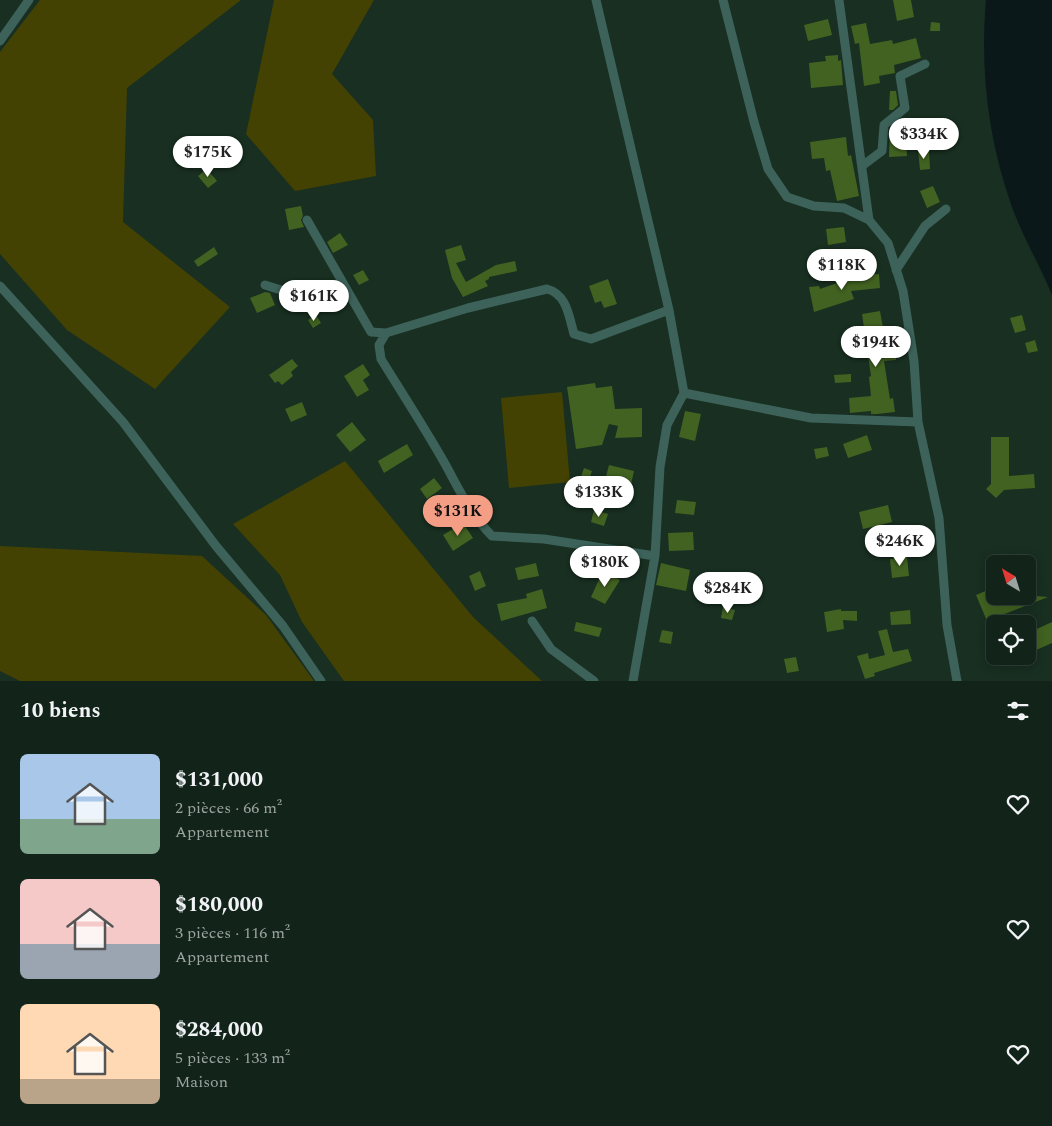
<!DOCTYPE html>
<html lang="fr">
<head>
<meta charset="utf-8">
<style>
	:root { --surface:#122319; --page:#1f2f26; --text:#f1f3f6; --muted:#9ca4a2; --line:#314038; --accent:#f49e86 }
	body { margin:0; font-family:Spectral,serif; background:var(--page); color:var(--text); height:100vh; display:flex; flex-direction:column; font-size:19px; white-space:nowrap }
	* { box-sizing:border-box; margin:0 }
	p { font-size:16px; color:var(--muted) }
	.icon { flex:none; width:28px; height:28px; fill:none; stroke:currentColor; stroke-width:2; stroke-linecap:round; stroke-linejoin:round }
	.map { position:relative; height:681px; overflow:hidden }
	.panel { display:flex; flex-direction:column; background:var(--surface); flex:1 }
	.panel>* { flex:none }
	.needle { width:32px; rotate:322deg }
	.controls { position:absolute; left:986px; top:555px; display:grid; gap:10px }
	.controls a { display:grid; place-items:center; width:50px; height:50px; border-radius:8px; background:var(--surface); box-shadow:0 2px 12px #0003,0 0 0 1px var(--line); font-size:25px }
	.price { position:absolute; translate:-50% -42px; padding:0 11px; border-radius:18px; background:#fff; color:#222; font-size:16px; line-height:32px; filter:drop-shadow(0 1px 2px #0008) }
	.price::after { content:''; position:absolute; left:50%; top:30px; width:15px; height:11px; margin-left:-8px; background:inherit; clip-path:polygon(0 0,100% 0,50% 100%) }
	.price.selected { background:var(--accent); color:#111 }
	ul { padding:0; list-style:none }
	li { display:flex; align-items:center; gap:15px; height:125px; padding:0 20px }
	li span { display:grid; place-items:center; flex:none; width:140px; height:100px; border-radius:8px; color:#555 }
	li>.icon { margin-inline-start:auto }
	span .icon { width:60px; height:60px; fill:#fffc; stroke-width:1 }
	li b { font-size:21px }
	h2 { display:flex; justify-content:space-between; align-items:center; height:60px; padding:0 20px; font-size:21px }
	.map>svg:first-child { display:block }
	.green { fill:#434203 }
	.water { fill:#0a1819 }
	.building { fill:#416221 }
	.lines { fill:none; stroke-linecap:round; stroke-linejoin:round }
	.street { stroke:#3c625a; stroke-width:9 }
</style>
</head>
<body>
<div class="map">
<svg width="1052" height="681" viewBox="0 0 1052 681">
	<rect width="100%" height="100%" fill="#182f21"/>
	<path class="green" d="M 40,0 L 241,0 L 127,88 L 123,222 L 230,307 L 155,389 L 67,330 L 0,254 L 0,52 Z
		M 274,0 L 374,0 L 332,74 L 373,120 L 376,176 L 295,191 L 246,134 Z
		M 562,392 L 570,482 L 509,488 L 501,398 Z
		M 345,461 L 473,617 L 542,681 L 344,681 L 302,622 L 280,575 L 233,524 Z
		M 0,546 L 202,556 L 266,615 L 314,681 L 20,681 L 0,671 Z"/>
	<path class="water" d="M 986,0 L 1052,0 L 1052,295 C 1040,265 1021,234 1011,204 C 988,138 980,70 986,0 Z"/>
	<path class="building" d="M 893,0 L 911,0 L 914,17 L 897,21 Z
		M 828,19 L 832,35 L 808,41 L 804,25 Z
		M 931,22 L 940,23 L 940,31 L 930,31 Z
		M 866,23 L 870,44 L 892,40 L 893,44 L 916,38 L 921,58 L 894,65 L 895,73 L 879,76 L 880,83 L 864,86 L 859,43 L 855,44 L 851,26 Z
		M 838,55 L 838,61 L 841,60 L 843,85 L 811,88 L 809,63 L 826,61 L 825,56 Z
		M 890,91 L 896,91 L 898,105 L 893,110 L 889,110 Z
		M 895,124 L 905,124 L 907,156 L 889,157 L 890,128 Z
		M 846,137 L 848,156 L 851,155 L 859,196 L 837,201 L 830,170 L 826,171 L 824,158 L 812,159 L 810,142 Z
		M 918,150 L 929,150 L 930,169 L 920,170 Z
		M 207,169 L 217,181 L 208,188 L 198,176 Z
		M 933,186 L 940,202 L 927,208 L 920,191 Z
		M 301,206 L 303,216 L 301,220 L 304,227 L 289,230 L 285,209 Z
		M 844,227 L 846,242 L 828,245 L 826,229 Z
		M 340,233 L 348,245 L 333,253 L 327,242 Z
		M 461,245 L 466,260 L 456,263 L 466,282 L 496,265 L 515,261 L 517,271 L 489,277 L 489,279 L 485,281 L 488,286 L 463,297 L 452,278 L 445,250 Z
		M 214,247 L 218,254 L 198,267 L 194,261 Z
		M 363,270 L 369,280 L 359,285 L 353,275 Z
		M 879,274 L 880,288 L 851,291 L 854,299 L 814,312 L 809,287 L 819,286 L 820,289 L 857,276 Z
		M 608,279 L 617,304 L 604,308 L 601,301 L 595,303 L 589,286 Z
		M 265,292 L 270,293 L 275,305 L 257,313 L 250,298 Z
		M 880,311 L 885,339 L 894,337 L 896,360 L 884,361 L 890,399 L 893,398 L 895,412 L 877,414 L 871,414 L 871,411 L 850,413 L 849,398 L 871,396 L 869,377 L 871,376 L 862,314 Z
		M 316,315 L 321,323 L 313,328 L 308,320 Z
		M 1022,315 L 1026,330 L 1015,333 L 1010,318 Z
		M 1035,340 L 1038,351 L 1028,353 L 1025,343 Z
		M 292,359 L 298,366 L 291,372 L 293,376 L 282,385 L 278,381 L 275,383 L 269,375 Z
		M 363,364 L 370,375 L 363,380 L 369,390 L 357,397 L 344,376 Z
		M 851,374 L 851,382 L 835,383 L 834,375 Z
		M 595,383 L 596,388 L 612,386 L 615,409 L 642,408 L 642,437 L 615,438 L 618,426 L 609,424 L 602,445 L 576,449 L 567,387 Z
		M 302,402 L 307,415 L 291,422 L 285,409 Z
		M 685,411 L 701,414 L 695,441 L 679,437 Z
		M 352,422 L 366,440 L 350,452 L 336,435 Z
		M 867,435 L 872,450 L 848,458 L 843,444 Z
		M 991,437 L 1009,437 L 1009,476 L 1034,474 L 1035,488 L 1004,490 L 996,498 L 986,489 L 991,484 Z
		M 407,444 L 413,455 L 384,473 L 378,461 Z
		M 827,447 L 829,456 L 816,459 L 814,449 Z
		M 609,465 L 634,471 L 630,489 L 604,484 Z
		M 584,468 L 592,471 L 587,485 L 579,482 Z
		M 434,478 L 442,488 L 427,499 L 420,489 Z
		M 677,500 L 696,502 L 694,515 L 675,513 Z
		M 888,505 L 892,522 L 863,529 L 859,512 Z
		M 440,506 L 447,516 L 434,526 L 426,516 Z
		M 594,510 L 608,514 L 604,526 L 591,522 Z
		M 463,523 L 473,538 L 453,551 L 443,535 Z
		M 693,532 L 694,550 L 669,551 L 668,533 Z
		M 865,535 L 894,535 L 894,547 L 865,547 Z
		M 907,557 L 909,576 L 892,578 L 890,559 Z
		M 536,563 L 539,576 L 518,580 L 515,568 Z
		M 661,563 L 690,570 L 686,591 L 656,585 Z
		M 480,571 L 486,586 L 475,591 L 469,576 Z
		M 603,571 L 620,580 L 605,604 L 591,597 Z
		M 1028,577 L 1036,596 L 1048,597 L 987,621 L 976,595 L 995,587 L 995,596 L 1028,596 Z
		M 542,589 L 547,608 L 501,621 L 497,604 L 527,598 L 526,594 Z
		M 723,607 L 735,610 L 732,620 L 721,618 Z
		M 841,609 L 841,611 L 857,611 L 857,621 L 843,620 L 844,629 L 827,632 L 824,612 Z
		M 910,610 L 911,624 L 891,625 L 890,612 Z
		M 576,622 L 602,628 L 599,637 L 574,631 Z
		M 1052,622 L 1052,643 L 1034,651 L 1028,633 Z
		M 887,629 L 893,652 L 908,649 L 912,661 L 874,673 L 875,676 L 865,679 L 857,656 L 868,653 L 869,659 L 885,655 L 878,631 Z
		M 662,630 L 673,632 L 671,644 L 659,642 Z
		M 796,657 L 799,671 L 787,673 L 784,659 Z"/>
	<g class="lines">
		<path class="street" d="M 596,0 L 669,310 L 684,393 L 667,425 L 660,467 L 655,556 L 633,681
			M 723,0 L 754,122 L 768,169 L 787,197 L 814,206 L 844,208 L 869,220 L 888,243 L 903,291 L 914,361 L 918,422 L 939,518 L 947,625 L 957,681
			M 839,0 L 869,220
			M 0,41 L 29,0
			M 862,166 L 882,151 L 884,125 L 905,108 L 900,76 L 925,64
			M 307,220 L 371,332 L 386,333 L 379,345 L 381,359 C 402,393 424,427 444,462 C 459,489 470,514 492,536 L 544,539 L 655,556
			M 896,270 L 925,226 L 946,209
			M 265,285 L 306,298 L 346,288
			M 0,286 L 123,422 L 216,546 L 283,626 L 321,681
			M 386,333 L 468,308 L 547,289 C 567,294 569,317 574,334 L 591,339 L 669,310
			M 684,393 L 811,418 L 918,422
			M 532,621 L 551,649 L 594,681"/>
	</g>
</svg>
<div class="controls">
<a><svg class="needle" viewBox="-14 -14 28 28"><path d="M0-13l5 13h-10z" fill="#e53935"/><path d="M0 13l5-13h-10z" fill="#9ca4a2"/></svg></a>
<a><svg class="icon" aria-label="locate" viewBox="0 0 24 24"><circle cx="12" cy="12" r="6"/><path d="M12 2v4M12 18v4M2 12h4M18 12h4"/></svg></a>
</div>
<b class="price" style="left:924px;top:160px">$334K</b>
<b class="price" style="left:208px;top:178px">$175K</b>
<b class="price" style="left:842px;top:291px">$118K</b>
<b class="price" style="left:314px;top:322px">$161K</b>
<b class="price" style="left:876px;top:368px">$194K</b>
<b class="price" style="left:599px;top:518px">$133K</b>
<b class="price selected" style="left:458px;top:537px">$131K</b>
<b class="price" style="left:900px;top:567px">$246K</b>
<b class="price" style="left:605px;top:588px">$180K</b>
<b class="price" style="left:728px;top:614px">$284K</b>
</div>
<section class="panel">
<h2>10 biens<svg class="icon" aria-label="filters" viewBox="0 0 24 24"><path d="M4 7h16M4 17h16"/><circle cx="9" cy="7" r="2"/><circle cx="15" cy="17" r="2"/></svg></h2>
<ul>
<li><span style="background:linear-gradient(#a9c7e8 65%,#7fa58c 0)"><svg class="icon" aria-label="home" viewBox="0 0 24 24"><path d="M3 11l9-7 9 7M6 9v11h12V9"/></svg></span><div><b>$131,000</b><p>2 pièces · 66 m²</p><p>Appartement</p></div><svg class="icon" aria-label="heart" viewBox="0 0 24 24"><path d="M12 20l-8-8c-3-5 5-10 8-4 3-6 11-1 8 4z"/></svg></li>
<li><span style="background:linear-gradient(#f6c9c9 65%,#9aa5b1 0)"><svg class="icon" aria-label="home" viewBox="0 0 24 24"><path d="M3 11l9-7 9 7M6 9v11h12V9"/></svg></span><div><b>$180,000</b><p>3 pièces · 116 m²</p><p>Appartement</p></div><svg class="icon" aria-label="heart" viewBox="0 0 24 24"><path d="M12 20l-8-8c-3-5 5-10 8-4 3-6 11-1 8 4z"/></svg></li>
<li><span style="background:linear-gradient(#ffd9b3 75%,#b9a48a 0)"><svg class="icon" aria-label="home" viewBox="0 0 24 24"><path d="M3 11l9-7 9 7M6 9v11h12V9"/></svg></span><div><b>$284,000</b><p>5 pièces · 133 m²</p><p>Maison</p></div><svg class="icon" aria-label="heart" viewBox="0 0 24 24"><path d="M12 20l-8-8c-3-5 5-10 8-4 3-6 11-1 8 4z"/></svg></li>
</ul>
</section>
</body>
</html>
